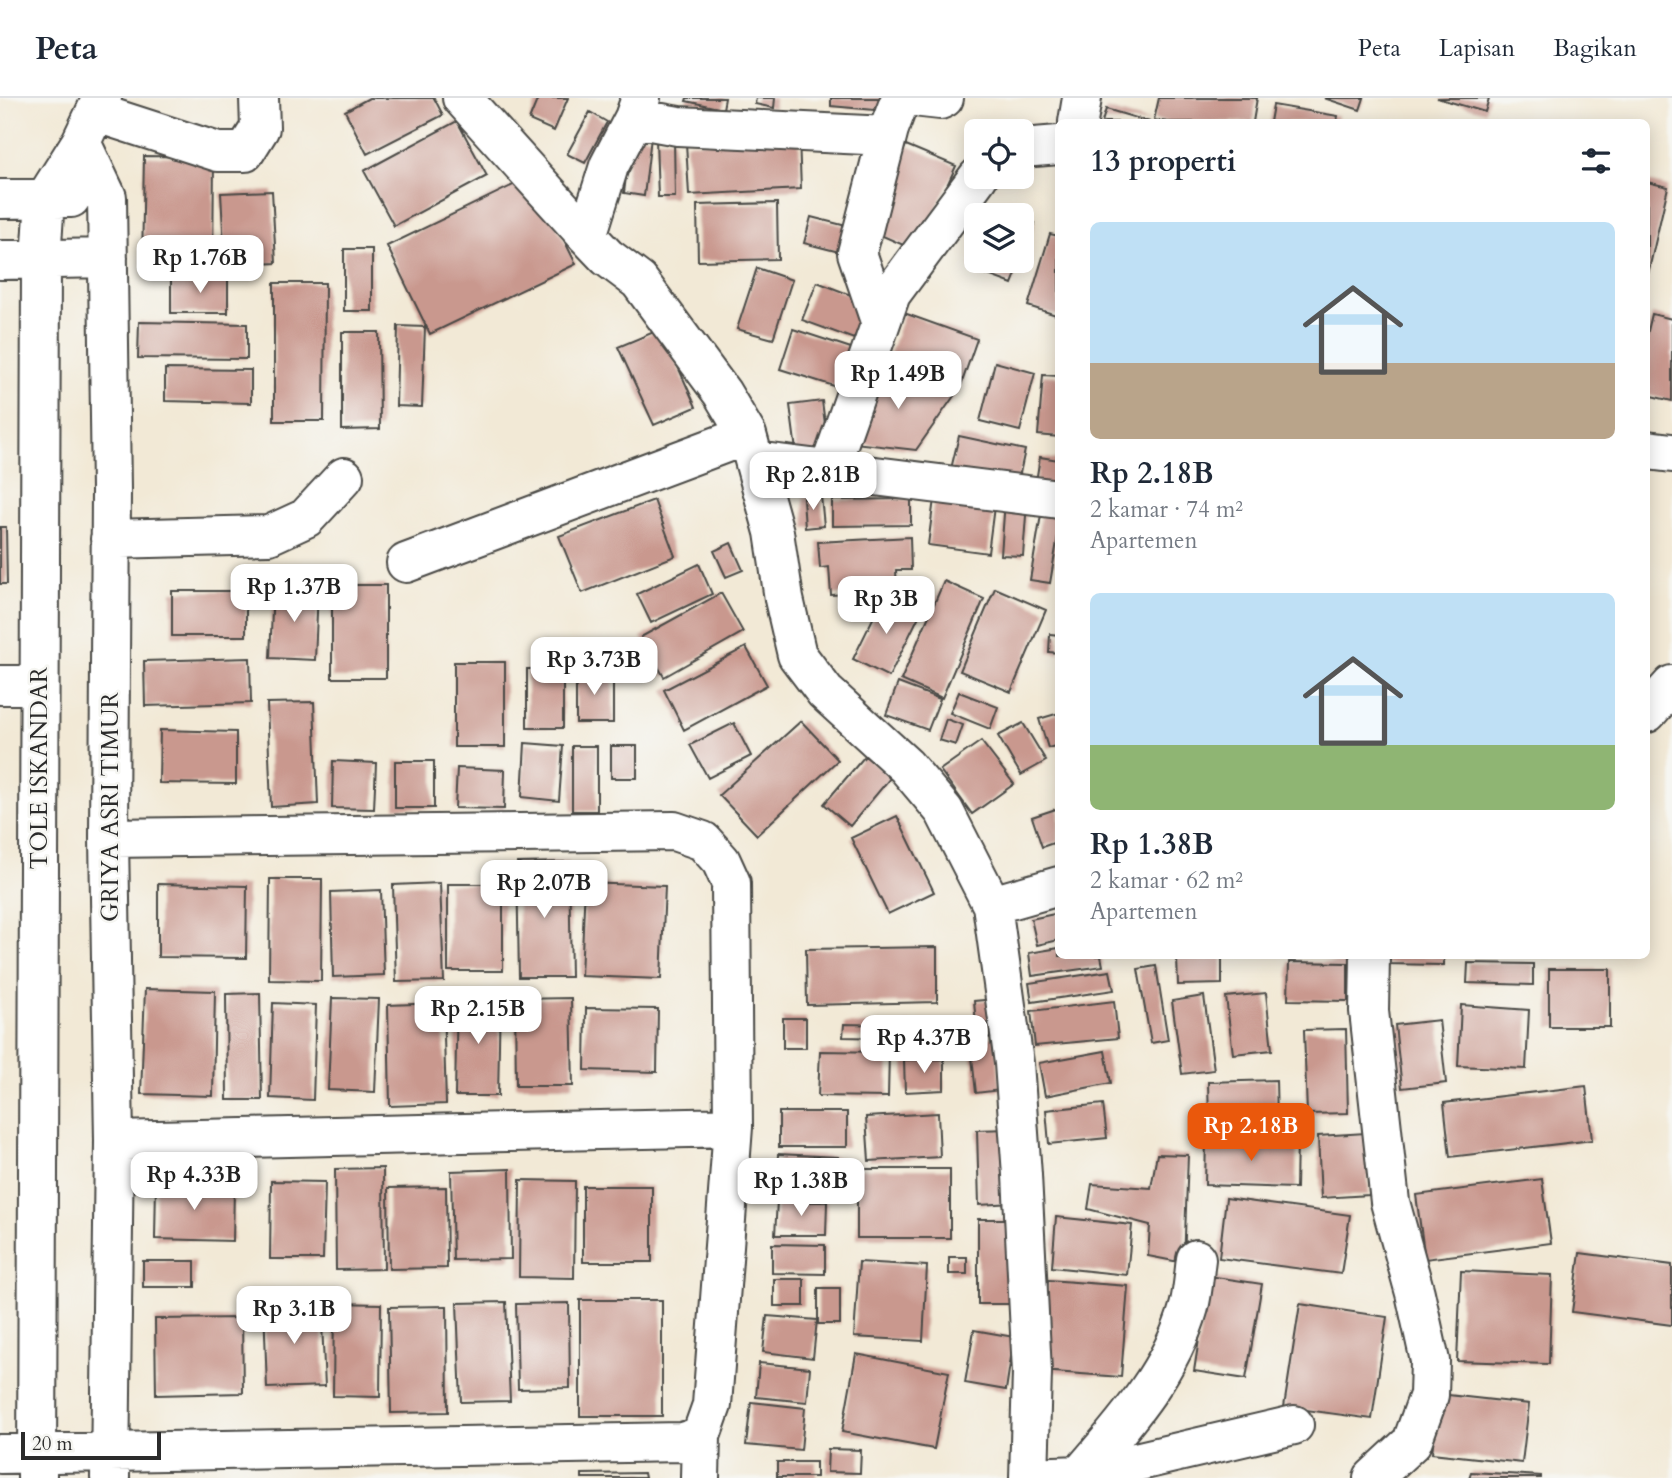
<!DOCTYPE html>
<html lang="id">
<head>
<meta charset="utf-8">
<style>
	:root { --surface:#fff; --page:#f6f6f7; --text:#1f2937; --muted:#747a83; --line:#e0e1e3; --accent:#ea580c }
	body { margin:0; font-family:Cardo,serif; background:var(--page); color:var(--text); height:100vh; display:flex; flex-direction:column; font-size:26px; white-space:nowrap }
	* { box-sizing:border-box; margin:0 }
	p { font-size:23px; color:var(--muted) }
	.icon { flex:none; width:38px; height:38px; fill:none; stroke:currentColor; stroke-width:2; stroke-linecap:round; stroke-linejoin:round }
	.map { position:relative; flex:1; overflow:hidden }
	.drawer { position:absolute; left:1055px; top:21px; width:595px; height:840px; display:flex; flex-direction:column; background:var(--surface); border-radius:10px; box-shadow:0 4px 18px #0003 }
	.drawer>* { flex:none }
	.controls { position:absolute; left:964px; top:21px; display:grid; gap:14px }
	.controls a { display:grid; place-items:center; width:70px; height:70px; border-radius:10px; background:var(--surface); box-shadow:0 4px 18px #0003; font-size:35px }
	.scale { position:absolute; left:21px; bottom:18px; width:140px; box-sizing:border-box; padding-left:7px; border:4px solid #2b2b2b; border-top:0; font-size:19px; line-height:24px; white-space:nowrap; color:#2b2b2b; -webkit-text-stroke:5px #f6f6f2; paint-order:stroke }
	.price { position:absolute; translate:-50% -60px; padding:0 16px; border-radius:14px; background:#fff; color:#222; font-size:23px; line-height:46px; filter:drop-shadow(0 2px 4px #0008) }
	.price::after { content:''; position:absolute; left:50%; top:42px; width:21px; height:16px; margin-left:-10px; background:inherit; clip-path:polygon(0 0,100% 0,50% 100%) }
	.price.active { background:var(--accent); color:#fff }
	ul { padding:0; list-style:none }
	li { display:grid; align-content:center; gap:14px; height:371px; padding:0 35px }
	li span { display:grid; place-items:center; height:217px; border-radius:10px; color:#555 }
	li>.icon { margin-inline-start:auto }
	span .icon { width:126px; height:126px; fill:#fffc; stroke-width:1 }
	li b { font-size:30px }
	h2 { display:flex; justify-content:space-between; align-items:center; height:84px; padding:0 35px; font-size:30px }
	header { display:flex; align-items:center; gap:42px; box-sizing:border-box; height:98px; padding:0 35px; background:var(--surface); border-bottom:2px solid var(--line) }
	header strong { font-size:33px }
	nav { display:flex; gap:38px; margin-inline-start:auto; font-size:24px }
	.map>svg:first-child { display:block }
	.building { fill:#c9988e }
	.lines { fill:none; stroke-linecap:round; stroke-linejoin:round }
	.minor-casing { stroke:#494845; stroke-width:42 }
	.minor { stroke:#fff; stroke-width:38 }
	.labels { text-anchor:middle; stroke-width:5; stroke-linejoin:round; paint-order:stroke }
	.street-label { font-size:24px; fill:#2b2b2b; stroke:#f6f6f2 }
</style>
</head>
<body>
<header>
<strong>Peta</strong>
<nav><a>Peta</a><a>Lapisan</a><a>Bagikan</a></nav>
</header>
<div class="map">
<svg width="1672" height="1380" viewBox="0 0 1672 1380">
	<rect width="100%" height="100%" fill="#f6f6f2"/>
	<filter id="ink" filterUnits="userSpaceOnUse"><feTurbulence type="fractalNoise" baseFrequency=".0143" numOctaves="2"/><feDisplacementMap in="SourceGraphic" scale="14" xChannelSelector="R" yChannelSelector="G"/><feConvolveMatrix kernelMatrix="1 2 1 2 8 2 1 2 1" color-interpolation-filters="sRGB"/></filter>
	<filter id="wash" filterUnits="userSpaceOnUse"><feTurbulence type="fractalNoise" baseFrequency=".00686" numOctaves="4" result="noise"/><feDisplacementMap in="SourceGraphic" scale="28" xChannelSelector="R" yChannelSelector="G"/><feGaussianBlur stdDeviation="1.57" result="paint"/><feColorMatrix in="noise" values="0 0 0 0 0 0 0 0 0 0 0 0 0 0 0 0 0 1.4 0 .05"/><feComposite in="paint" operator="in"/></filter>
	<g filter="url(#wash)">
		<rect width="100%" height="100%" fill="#f2e9d6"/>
		<g id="blocks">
			<path class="building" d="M 369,0 L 434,0 L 443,17 L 367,56 L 345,13 Z
				M 538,0 L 568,0 L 554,33 L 529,22 Z
				M 687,0 L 725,0 L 723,11 L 686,3 Z
				M 756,0 L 775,0 L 774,10 L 755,6 Z
				M 831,0 L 887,0 L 886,13 L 831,8 Z
				M 1159,0 L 1257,0 L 1253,24 L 1168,24 L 1154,22 Z
				M 1324,0 L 1364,0 L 1360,12 Z
				M 1437,0 L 1489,0 L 1485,14 Z
				M 1273,7 L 1338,18 L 1337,24 L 1270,24 Z
				M 1106,11 L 1150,24 L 1102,24 Z
				M 590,14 L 607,24 L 585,65 L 567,56 Z
				M 457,23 L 487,78 L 394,128 L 364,73 Z
				M 631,37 L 651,39 L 644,98 L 624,95 Z
				M 799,40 L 801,91 L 689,97 L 686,45 Z
				M 656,41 L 674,41 L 675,99 L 658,99 Z
				M 906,47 L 956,68 L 917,153 L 869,132 Z
				M 144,58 L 214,59 L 213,166 L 142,166 Z
				M 532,78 L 576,166 L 430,236 L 387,148 Z
				M 1647,84 L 1668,89 L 1648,176 L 1647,176 Z
				M 272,93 L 276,165 L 225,168 L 221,95 Z
				M 777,105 L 778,161 L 698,163 L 697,107 Z
				M 811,119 L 858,131 L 851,157 L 804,145 Z
				M 1022,120 L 1035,125 L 1022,159 Z
				M 1050,136 L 1059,138 L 1059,218 L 1028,208 Z
				M 344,151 L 372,151 L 372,213 L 344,213 Z
				M 976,151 L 976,163 L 1021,163 L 1012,186 L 969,170 Z
				M 757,170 L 792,182 L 773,241 L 737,231 Z
				M 171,180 L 228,180 L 228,215 L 171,215 Z
				M 817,184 L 869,204 L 854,241 L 802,222 Z
				M 274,185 L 325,185 L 324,323 L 274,323 Z
				M 904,215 L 977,241 L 961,287 L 888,261 Z
				M 1652,216 L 1672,221 L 1672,303 L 1647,297 L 1647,237 Z
				M 139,224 L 247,226 L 247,261 L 138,260 Z
				M 398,228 L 425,229 L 422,309 L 396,308 Z
				M 661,231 L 696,309 L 654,327 L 618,249 Z
				M 793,231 L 863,254 L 850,293 L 780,271 Z
				M 342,234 L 379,234 L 380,331 L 342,332 Z
				M 995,264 L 1035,275 L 1020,333 L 980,323 Z
				M 883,265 L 954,298 L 916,352 L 845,344 Z
				M 165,271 L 251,272 L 251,305 L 165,303 Z
				M 1043,277 L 1059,278 L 1059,339 L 1038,337 Z
				M 822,303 L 829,357 L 797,360 L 790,307 Z
				M 959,338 L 1025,352 L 1017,389 L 950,375 Z
				M 1040,359 L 1059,362 L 1059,394 L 1035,390 Z
				M 935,393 L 995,401 L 988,455 L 928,447 Z
				M 821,398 L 824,428 L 805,430 L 803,400 Z
				M 911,401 L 911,427 L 832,428 L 832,402 Z
				M 654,402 L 675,458 L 582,495 L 559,438 Z
				M 1005,402 L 1027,404 L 1023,458 L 1001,457 Z
				M 1043,405 L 1059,408 L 1059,432 L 1050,485 L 1030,482 Z
				M 0,429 L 6,429 L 7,486 L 0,486 Z
				M 910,439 L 911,472 L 896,472 L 897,493 L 831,497 L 829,469 L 820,470 L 818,444 Z
				M 731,445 L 743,472 L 726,479 L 714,453 Z
				M 699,466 L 712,496 L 651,525 L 637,496 Z
				M 944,483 L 984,501 L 942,600 L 901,582 Z
				M 332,487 L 386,487 L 386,580 L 332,580 Z
				M 273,489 L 318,491 L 315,562 L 270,560 Z
				M 995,490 L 1046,512 L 1011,594 L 960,573 Z
				M 172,493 L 246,493 L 246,538 L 172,538 Z
				M 721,495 L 743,534 L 664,579 L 641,539 Z
				M 884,498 L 920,516 L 889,579 L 853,561 Z
				M 1050,536 L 1059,537 L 1059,555 L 1049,554 Z
				M 746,549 L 767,587 L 684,632 L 664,592 Z
				M 250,560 L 251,605 L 145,608 L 144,563 Z
				M 454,564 L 505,564 L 505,649 L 454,649 Z
				M 527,571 L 563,571 L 563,630 L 527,630 Z
				M 576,573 L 613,573 L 613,625 L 576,625 Z
				M 898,585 L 940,601 L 928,632 L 886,617 Z
				M 959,594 L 998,609 L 990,631 L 950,615 Z
				M 314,604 L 318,706 L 271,709 L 267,605 Z
				M 1059,615 L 1059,647 L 1048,650 L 1039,621 Z
				M 946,621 L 963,627 L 956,647 L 939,642 Z
				M 801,623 L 838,662 L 757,737 L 719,697 Z
				M 734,625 L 751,658 L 708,680 L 690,647 Z
				M 1023,625 L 1046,663 L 1021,677 L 998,638 Z
				M 160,632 L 236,634 L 236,686 L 159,685 Z
				M 981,643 L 1014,686 L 972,716 L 940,672 Z
				M 525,645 L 563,648 L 559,703 L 522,699 Z
				M 572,648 L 597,648 L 597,713 L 572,713 Z
				M 611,648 L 637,648 L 637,680 L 611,680 Z
				M 865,658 L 891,679 L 850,728 L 824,706 Z
				M 333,663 L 376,665 L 374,711 L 332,710 Z
				M 395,663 L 434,663 L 434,710 L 395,710 Z
				M 457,670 L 505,672 L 504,711 L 455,710 Z
				M 1059,710 L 1059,743 L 1042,749 L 1032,719 Z
				M 897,718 L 934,794 L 888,816 L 851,740 Z
				M 569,764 L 571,879 L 519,879 L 517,765 Z
				M 270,781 L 322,781 L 321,883 L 269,882 Z
				M 440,785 L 444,883 L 396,884 L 393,787 Z
				M 585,785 L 665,788 L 661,881 L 581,878 Z
				M 158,786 L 247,788 L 246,860 L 158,859 Z
				M 448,786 L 503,786 L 503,873 L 448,873 Z
				M 381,792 L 384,877 L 333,879 L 331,794 Z
				M 1059,815 L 1059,842 L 1037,847 L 1031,821 Z
				M 937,849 L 937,904 L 807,907 L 806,851 Z
				M 1059,850 L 1059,858 L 1101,858 L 1103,868 L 1032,878 L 1029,855 Z
				M 1177,858 L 1222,858 L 1222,886 L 1178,887 Z
				M 1386,858 L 1444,858 L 1444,867 L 1386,866 Z
				M 1289,864 L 1348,865 L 1348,903 L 1288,902 Z
				M 1468,865 L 1533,866 L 1533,887 L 1467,885 Z
				M 1156,868 L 1168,942 L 1151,945 L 1138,871 Z
				M 1549,871 L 1610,871 L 1610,929 L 1549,929 Z
				M 1110,873 L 1114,892 L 1032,904 L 1029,885 Z
				M 145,891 L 215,893 L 213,998 L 141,996 Z
				M 260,895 L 262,1002 L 227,1002 L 226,896 Z
				M 1266,895 L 1272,952 L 1233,956 L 1226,899 Z
				M 457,897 L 500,897 L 498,998 L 455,998 Z
				M 1204,898 L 1214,972 L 1182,976 L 1172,903 Z
				M 332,900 L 379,901 L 375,994 L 328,992 Z
				M 571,900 L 573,988 L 516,988 L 515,901 Z
				M 995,901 L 996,925 L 976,926 L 974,903 Z
				M 1114,903 L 1118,940 L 1035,948 L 1031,913 Z
				M 273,905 L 316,907 L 313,1002 L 270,1000 Z
				M 443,905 L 446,1006 L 390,1008 L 388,907 Z
				M 1461,907 L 1529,912 L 1526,971 L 1458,968 Z
				M 586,910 L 658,911 L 657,974 L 585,972 Z
				M 783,920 L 806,920 L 806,950 L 783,950 Z
				M 1439,922 L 1446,985 L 1402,990 L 1395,927 Z
				M 904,925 L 944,925 L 944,950 L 904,950 Z
				M 844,926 L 888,927 L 888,940 L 843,939 Z
				M 1346,931 L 1348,1015 L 1307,1016 L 1304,932 Z
				M 995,939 L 1001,992 L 976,995 L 970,941 Z
				M 820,953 L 889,954 L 888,999 L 818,998 Z
				M 1105,953 L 1111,985 L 1045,998 L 1039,965 Z
				M 944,961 L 944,992 L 905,994 L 904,962 Z
				M 1276,982 L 1277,1022 L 1209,1022 L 1208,984 Z
				M 1586,988 L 1592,1042 L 1450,1059 L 1444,1005 Z
				M 1103,1006 L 1107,1040 L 1049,1046 L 1046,1012 Z
				M 779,1014 L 847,1014 L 847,1049 L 779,1049 Z
				M 938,1015 L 940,1059 L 869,1063 L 866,1019 Z
				M 1011,1031 L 1013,1105 L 979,1107 L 977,1032 Z
				M 1366,1035 L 1369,1097 L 1321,1100 L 1318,1038 Z
				M 1206,1040 L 1297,1042 L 1296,1090 L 1205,1087 Z
				M 778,1056 L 838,1059 L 836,1094 L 777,1091 Z
				M 1157,1056 L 1188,1057 L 1184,1165 L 1148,1158 L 1150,1127 L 1088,1111 L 1092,1086 L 1151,1090 Z
				M 383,1070 L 384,1171 L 336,1172 L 335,1071 Z
				M 510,1071 L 511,1161 L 453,1162 L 451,1073 Z
				M 857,1071 L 950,1071 L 950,1140 L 857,1140 Z
				M 1542,1081 L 1551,1145 L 1425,1161 L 1416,1097 Z
				M 520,1082 L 575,1083 L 574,1180 L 519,1179 Z
				M 271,1083 L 325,1084 L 323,1161 L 270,1161 Z
				M 156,1086 L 234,1088 L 233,1143 L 155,1141 Z
				M 583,1088 L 652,1088 L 652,1164 L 583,1164 Z
				M 446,1089 L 447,1170 L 389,1171 L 388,1090 Z
				M 1226,1100 L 1350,1117 L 1341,1176 L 1219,1160 Z
				M 777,1103 L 827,1104 L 826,1137 L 775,1137 Z
				M 1056,1119 L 1132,1127 L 1127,1177 L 1052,1169 Z
				M 978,1121 L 1011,1121 L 1011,1206 L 978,1206 Z
				M 772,1146 L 825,1147 L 825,1176 L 772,1175 Z
				M 1580,1155 L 1672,1167 L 1672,1227 L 1572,1214 Z
				M 949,1159 L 967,1159 L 967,1176 L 949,1176 Z
				M 143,1163 L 195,1163 L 195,1189 L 143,1189 Z
				M 859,1164 L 927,1168 L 923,1243 L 854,1239 Z
				M 1461,1173 L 1552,1177 L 1549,1266 L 1457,1263 Z
				M 1209,1178 L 1262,1186 L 1246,1281 L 1194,1273 Z
				M 774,1181 L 804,1181 L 804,1208 L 774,1208 Z
				M 1048,1182 L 1128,1188 L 1121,1279 L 1041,1273 Z
				M 818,1190 L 840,1190 L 840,1226 L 818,1226 Z
				M 580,1202 L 662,1202 L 662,1318 L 580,1318 Z
				M 506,1204 L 510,1303 L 461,1304 L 457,1205 Z
				M 321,1205 L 325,1288 L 267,1290 L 264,1208 Z
				M 334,1205 L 381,1206 L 380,1299 L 333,1298 Z
				M 569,1205 L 570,1290 L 518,1291 L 516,1206 Z
				M 1300,1206 L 1387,1219 L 1372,1321 L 1284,1309 Z
				M 447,1208 L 448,1314 L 391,1315 L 389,1209 Z
				M 767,1218 L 817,1222 L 813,1260 L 763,1254 Z
				M 242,1220 L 243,1295 L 156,1297 L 155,1221 Z
				M 974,1232 L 1014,1239 L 1006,1292 L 965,1285 Z
				M 856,1256 L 949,1274 L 934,1351 L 842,1334 Z
				M 759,1265 L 810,1270 L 807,1304 L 756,1299 Z
				M 1439,1296 L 1529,1306 L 1522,1365 L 1432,1355 Z
				M 751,1304 L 805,1310 L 801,1352 L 746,1347 Z
				M 828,1351 L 861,1352 L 860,1375 L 827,1374 Z
				M 777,1364 L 816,1364 L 816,1379 L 777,1379 Z
				M 1471,1374 L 1541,1378 L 1541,1380 L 1469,1380 Z
				M 644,1375 L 645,1380 L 582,1380 L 582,1376 Z"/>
		</g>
	</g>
	<g filter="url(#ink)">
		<use href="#blocks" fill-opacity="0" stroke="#494845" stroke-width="2"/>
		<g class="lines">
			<defs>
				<path id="minor" d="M 462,0 L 587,138 L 607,159 L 639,183 L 722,295 L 747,337 L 774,434 L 784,501 L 797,557 L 825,594 L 906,668 L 944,713 L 992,807 L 1014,965 L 1022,1077 L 1032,1274 L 1029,1380
					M 922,0 L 940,2 L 944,0
					M 97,15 L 218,54 L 245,54 L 260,30 L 259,0
					M 634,20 L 678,28 L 887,38
					M 1078,24 L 1082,0
					M 81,44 L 107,99 L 111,392 L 109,740 L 114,1043 L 110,1380
					M 1022,50 L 1059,47
					M 0,101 L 71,100
					M 587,138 L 609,68 L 634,20 L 641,0
					M 0,162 L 108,160
					M 880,223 L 857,155 L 889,31 L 898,7 L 907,0
					M 1647,352 L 1672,355
					M 755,363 L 1059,401
					M 829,372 L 891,196 L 978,79
					M 110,441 L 269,437 L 306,420 L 344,379
					M 406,465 L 747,337
					M 0,587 L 39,587
					M 1647,615 L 1672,587
					M 109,740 L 674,733 L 703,743 L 721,763 L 731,785 L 733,1029
					M 992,807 L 1059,788
					M 1370,858 L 1369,913 L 1390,1104 L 1415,1195 L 1430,1263 L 1429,1297 L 1412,1344 L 1373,1380
					M 0,1356 L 682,1344 L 701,1338 L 712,1307 L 733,1029 L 114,1043
					M 1080,1377 C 1123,1327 1171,1274 1189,1209 C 1193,1194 1194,1176 1196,1161
					M 1029,1379 L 1080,1377 L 1294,1327
					M 37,1380 L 41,162 L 45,101 L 81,44 L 102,0
					M 700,1380 L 701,1338"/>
			</defs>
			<use href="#minor" class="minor-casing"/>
			<use href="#minor" class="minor"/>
		</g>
	</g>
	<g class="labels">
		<g class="street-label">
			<text transform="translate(39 670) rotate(-90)" y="8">TOLE ISKANDAR</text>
			<text transform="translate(110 709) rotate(-90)" y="8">GRIYA ASRI TIMUR</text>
		</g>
	</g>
</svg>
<div class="controls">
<a><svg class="icon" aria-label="locate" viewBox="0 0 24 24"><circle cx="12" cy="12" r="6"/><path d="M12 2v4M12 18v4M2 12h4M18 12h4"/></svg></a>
<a><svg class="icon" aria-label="layers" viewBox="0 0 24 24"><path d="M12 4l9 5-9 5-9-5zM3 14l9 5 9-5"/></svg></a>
</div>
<div class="scale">20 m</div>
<b class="price" style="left:200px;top:197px">Rp 1.76B</b>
<b class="price" style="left:898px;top:313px">Rp 1.49B</b>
<b class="price" style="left:813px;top:414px">Rp 2.81B</b>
<b class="price" style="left:294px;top:526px">Rp 1.37B</b>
<b class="price" style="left:886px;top:538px">Rp 3B</b>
<b class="price" style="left:594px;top:599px">Rp 3.73B</b>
<b class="price" style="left:544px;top:822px">Rp 2.07B</b>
<b class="price" style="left:478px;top:948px">Rp 2.15B</b>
<b class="price" style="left:924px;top:977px">Rp 4.37B</b>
<b class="price active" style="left:1251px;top:1065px">Rp 2.18B</b>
<b class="price" style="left:194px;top:1114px">Rp 4.33B</b>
<b class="price" style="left:801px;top:1120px">Rp 1.38B</b>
<b class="price" style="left:294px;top:1248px">Rp 3.1B</b>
<section class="drawer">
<h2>13 properti<svg class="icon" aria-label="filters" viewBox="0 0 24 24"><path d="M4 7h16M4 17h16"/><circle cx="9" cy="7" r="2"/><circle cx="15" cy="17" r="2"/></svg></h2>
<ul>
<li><span style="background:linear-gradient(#bfe0f5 65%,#b9a48a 0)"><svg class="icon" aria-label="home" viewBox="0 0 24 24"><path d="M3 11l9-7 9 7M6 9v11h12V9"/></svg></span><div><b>Rp 2.18B</b><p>2 kamar · 74 m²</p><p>Apartemen</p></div></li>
<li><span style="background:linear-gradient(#bfe0f5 70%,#8fb573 0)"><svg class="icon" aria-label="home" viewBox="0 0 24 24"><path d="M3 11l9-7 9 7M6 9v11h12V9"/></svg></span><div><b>Rp 1.38B</b><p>2 kamar · 62 m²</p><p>Apartemen</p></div></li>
</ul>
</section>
</div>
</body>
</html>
